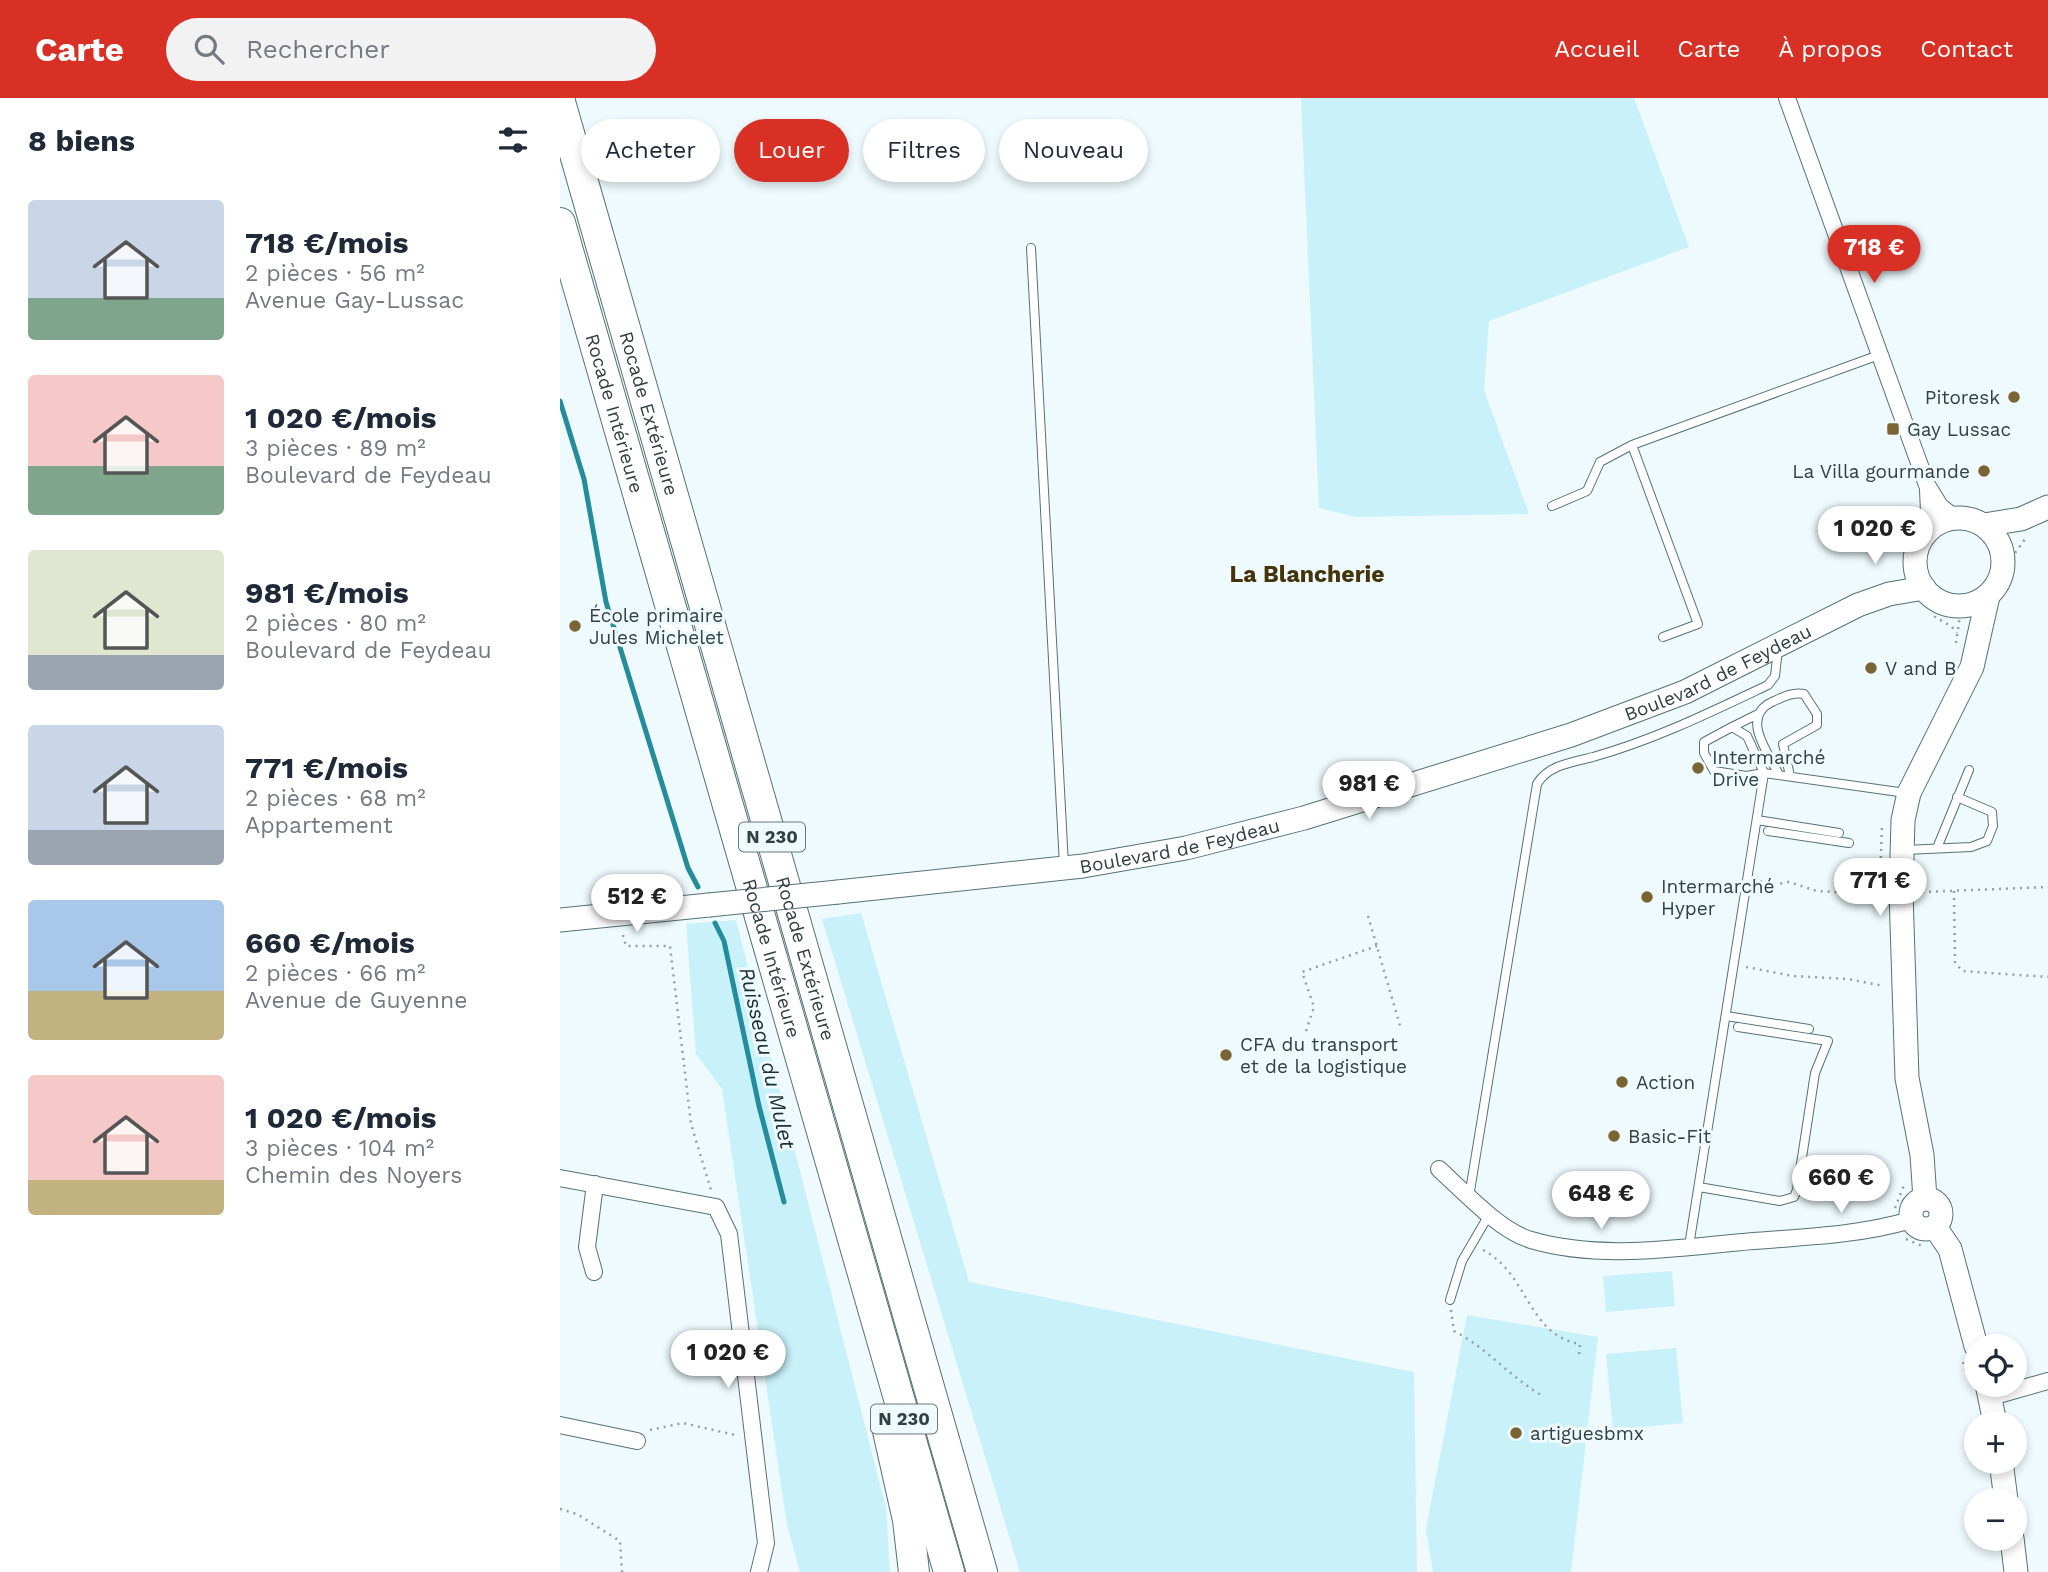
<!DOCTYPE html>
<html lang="fr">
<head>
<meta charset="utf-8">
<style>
	:root { --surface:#fff; --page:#f2f2f3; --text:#1f2937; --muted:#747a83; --accent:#d93025 }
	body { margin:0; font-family:"Work Sans",sans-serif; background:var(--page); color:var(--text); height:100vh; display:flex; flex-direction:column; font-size:26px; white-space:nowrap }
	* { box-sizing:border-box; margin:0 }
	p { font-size:23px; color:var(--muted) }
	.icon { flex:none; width:38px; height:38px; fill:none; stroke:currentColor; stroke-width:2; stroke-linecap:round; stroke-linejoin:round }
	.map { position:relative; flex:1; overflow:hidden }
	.side { display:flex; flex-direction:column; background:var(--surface); width:560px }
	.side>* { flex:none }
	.guide { position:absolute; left:21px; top:21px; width:665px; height:63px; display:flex; gap:14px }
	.controls { position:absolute; left:1404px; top:1236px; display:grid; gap:14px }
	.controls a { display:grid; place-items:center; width:63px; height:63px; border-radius:50%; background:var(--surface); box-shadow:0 4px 10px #0003; font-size:35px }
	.price { position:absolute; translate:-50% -60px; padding:0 16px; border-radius:24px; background:#fff; color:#222; font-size:23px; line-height:46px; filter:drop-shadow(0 2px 4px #0008) }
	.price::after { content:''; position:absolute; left:50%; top:42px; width:21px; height:16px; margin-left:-10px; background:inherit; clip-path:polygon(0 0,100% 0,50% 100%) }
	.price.selected { background:var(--accent); color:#fff }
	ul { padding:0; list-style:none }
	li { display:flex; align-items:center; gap:21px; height:175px; padding:0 28px }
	li span { display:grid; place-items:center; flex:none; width:196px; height:140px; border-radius:7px; color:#555 }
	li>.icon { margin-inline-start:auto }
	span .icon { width:84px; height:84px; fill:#fffc; stroke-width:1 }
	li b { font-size:30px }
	h2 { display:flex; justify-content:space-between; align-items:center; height:84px; padding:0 28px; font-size:30px }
	.pill { padding:0 24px; border-radius:32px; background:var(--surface); box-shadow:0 4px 10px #0003; font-size:24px; line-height:63px }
	.pill.selected { background:var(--accent); color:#fff }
	header { display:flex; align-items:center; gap:42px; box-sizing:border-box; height:98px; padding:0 35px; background:var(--accent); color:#fff }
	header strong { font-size:33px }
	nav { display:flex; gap:38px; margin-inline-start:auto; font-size:24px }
	.search { width:490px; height:63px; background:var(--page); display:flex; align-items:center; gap:18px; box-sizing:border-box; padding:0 24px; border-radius:38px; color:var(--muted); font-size:26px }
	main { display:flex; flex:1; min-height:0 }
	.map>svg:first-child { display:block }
	.green { fill:#c9f1f9 }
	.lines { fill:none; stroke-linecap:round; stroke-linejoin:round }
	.stream { stroke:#248c9d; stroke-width:5 }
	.lane-casing { stroke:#557178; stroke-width:10 }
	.street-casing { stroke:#557178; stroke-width:18 }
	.secondary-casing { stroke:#557178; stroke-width:25 }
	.highway-casing { stroke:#557178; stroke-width:32 }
	.path { stroke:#939fa2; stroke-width:2.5; stroke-dasharray:2 5; stroke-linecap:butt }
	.lane { stroke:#fff; stroke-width:8 }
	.street { stroke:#fff; stroke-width:16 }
	.secondary { stroke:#fff; stroke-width:23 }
	.highway { stroke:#fff; stroke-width:30 }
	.secondary-bridge-casing { stroke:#557178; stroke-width:25; stroke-linecap:butt }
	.secondary-bridge { stroke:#fff; stroke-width:23 }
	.poi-dot { fill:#7a6434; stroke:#eefafd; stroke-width:2.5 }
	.labels { text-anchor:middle; stroke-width:6; stroke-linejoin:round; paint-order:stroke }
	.shield { fill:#eefafd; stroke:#6b787a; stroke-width:2 }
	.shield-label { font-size:18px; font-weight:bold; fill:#334042 }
	.poi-label { font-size:19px; fill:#334042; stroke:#eefafd; text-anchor:start }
	.street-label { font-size:19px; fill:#334042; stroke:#eefafd }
	.water-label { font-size:21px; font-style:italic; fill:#192f33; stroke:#eefafd }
	.quarter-label { font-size:23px; font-weight:bold; fill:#44330b; stroke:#eefafd }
</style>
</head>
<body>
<header>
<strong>Carte</strong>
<div class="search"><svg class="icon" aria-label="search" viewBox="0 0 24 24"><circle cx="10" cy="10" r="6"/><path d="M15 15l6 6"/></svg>Rechercher</div>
<nav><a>Accueil</a><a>Carte</a><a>À propos</a><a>Contact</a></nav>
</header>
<main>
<section class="side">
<h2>8 biens<svg class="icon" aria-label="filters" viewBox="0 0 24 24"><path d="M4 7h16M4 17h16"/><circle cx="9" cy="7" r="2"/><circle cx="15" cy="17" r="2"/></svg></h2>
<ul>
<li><span style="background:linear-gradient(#c9d6e8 70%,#7fa58c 0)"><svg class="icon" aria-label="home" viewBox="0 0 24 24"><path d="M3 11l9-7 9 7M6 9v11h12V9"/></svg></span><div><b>718 €/mois</b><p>2 pièces · 56 m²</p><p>Avenue Gay-Lussac</p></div></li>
<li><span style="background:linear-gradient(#f6c9c9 65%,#7fa58c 0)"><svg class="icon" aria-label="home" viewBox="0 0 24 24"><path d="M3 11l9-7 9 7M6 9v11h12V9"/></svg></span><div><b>1 020 €/mois</b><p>3 pièces · 89 m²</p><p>Boulevard de Feydeau</p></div></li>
<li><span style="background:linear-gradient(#dfe7d0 75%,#9aa5b1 0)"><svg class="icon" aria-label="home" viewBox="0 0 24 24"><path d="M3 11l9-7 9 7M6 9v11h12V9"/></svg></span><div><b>981 €/mois</b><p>2 pièces · 80 m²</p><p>Boulevard de Feydeau</p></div></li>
<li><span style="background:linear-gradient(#c9d6e8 75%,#9aa5b1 0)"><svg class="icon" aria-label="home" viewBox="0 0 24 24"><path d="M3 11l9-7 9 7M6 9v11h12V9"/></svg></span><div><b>771 €/mois</b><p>2 pièces · 68 m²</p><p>Appartement</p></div></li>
<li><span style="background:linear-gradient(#a9c7e8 65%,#c2b280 0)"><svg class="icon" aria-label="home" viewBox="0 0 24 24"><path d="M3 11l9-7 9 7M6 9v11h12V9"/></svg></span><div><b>660 €/mois</b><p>2 pièces · 66 m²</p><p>Avenue de Guyenne</p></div></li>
<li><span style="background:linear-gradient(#f6c9c9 75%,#c2b280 0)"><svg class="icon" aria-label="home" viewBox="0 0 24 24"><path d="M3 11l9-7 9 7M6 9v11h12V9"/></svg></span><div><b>1 020 €/mois</b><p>3 pièces · 104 m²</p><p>Chemin des Noyers</p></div></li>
</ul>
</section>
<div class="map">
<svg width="1488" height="1474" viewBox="0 0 1488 1474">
	<rect width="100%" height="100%" fill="#eefafd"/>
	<path class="green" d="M 741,0 L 1074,0 L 1129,149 L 929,223 L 924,292 L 969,416 L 796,419 L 759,410 Z
		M 301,815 L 409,1184 L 854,1274 L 857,1474 L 460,1474 L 262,821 Z
		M 176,822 L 326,1410 L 330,1474 L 240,1474 L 227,1427 L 162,991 L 136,956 L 126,826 Z
		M 1112,1173 L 1115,1208 L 1046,1214 L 1043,1178 Z
		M 907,1217 L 1038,1239 L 1011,1474 L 873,1474 L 866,1431 Z
		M 1116,1250 L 1123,1325 L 1053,1332 L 1046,1256 Z"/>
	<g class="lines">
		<path class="stream" d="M 0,303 L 24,381 L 46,504 L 128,770 L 138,789
			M 155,825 L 164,843 L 199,1008 L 224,1104"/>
		<defs>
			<path id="lane" d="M 471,150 L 504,767
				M 992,408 L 1027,393 L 1040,364 L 1072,347
				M 1103,539 L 1138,526 L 1072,347 L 1319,257
				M 1172,629 L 1187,638 L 1204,675 L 1186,678 L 1154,673 L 1144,655 L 1144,644 Z
				M 1172,629 L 1196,617
				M 1219,677 C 1208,654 1180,619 1212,604 C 1223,599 1232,594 1244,596 L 1257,616 L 1257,627 L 1223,646 L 1230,678
				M 1197,722 L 1279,735
				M 1208,733 L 1289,745
				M 1377,750 L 1409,672
				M 1345,752 L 1411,749 L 1427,743 L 1433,728 L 1432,714 L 1397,699
				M 1166,918 L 1249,931
				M 1139,1089 L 1220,1103 L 1234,1099 L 1237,1092 L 1255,975 L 1268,943 L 1178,929
				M 909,1099 L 977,686 C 988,667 1013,664 1033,659 C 1094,642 1151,614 1208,587 L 1215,578 L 1218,551
				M 1129,1148 L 1204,675 L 1346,695
				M 890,1202 L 902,1163 L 930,1115"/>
			<path id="street" d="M 1227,0 L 1367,387 L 1380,408 L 1395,420
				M 1366,435 L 1369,413 L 1368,392
				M 879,1071 C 903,1093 940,1133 971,1142 C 1043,1163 1121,1149 1193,1143 C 1246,1139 1300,1137 1351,1122
				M 0,1080 L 156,1109 L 169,1136 L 206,1445 L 199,1474
				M 34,1174 L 27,1149 L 35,1086
				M 1431,1299 L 1488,1283
				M 0,1327 L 77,1343"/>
			<g id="secondary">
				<circle cx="1399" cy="464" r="44"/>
				<path d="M 1424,427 L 1461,421 L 1488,409"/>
				<path id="s1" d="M 278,794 L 523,768 L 626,750 L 744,720 L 1011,637 L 1125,594 L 1298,507 L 1329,496 L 1364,490"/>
				<path d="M 0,822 L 149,807"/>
				<circle cx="1366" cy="1116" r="15"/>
				<path d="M 1365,1101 L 1362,1057 L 1347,980 L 1341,795 L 1343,722 L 1349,695 L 1412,569 L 1428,498"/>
				<path d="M 1375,1129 L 1390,1151 L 1416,1248"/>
				<path d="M 1427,1286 L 1435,1325"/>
				<path d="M 1441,1363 L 1446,1402"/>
				<path d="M 1452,1440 L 1456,1474"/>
			</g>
			<g id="highway">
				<path id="s2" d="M 0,4 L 422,1474"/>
				<path id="s3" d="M 0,125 L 389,1474"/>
				<path d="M 328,1333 L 348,1422 L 354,1474"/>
			</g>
		</defs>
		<use href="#lane" class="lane-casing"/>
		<use href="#street" class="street-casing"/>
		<use href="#secondary" class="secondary-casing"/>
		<use href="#highway" class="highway-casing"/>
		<path class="path" d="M 1443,472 L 1465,441
			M 1377,504 L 1375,519 L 1391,528 L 1397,535
			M 1396,545 L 1400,517
			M 1320,781 L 1322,728
			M 1200,783 L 1212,787 L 1229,784 L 1257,793 L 1277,794 L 1296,782 L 1320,782
			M 1394,793 L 1395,864 L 1402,873 L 1488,879
			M 1362,794 L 1488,789
			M 808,818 L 841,931
			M 63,837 L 66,848 L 110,848 L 131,1026 L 151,1092
			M 1186,869 L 1233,878 L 1288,881 L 1324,888
			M 746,933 L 754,909 L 742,874 L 817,848
			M 1335,1110 L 1344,1087
			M 1346,1141 L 1362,1148
			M 923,1152 C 969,1176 967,1237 1020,1246 L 1019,1257
			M 891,1212 L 894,1233 C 927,1250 949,1278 981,1297
			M 1403,1264 L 1408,1281
			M 90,1332 L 123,1325 L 175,1337
			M 0,1411 L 17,1416 L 60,1443 L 62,1474"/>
		<use href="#lane" class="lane"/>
		<use href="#street" class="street"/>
		<use href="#secondary" class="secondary"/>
		<use href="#highway" class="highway"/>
		<defs>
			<path id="secondary-bridge" d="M 149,807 L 278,794"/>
		</defs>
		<use href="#secondary-bridge" class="secondary-bridge-casing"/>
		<use href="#secondary-bridge" class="secondary-bridge"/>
	</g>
	<g class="poi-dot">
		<circle cx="1454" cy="299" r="7"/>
		<rect x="1326" y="324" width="14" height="14" rx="3.5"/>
		<circle cx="1424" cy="373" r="7"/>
		<circle cx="15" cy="528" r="7"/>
		<circle cx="1311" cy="570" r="7"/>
		<circle cx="1138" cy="670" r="7"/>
		<circle cx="1087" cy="799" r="7"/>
		<circle cx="666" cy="957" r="7"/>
		<circle cx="1062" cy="984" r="7"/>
		<circle cx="1054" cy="1038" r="7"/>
		<circle cx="956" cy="1335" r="7"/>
	</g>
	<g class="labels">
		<g class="shield">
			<rect x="179" y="724.5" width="66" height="29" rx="5"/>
			<rect x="311" y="1306.5" width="66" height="29" rx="5"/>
		</g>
		<g class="shield-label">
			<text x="212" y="745">N 230</text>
			<text x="344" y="1327">N 230</text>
		</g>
		<g class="poi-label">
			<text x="1440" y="306" text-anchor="end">Pitoresk</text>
			<text x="1347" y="338">Gay Lussac</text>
			<text x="1410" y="380" text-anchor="end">La Villa gourmande</text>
			<text x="29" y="524">École primaire<tspan x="29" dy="22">Jules Michelet</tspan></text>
			<text x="1325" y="577">V and B</text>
			<text x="1152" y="666">Intermarché<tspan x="1152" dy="22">Drive</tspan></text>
			<text x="1101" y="795">Intermarché<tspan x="1101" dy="22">Hyper</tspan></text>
			<text x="680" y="953">CFA du transport<tspan x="680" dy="22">et de la logistique</tspan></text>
			<text x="1076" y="991">Action</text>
			<text x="1068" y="1045">Basic-Fit</text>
			<text x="970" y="1342">artiguesbmx</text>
		</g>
		<g class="street-label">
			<text dy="7" stroke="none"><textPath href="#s3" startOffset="198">Rocade Intérieure</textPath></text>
			<text dy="7" stroke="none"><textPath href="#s2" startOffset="324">Rocade Extérieure</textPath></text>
			<text dy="7" stroke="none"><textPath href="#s1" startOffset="912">Boulevard de Feydeau</textPath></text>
			<text dy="7" stroke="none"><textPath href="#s1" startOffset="345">Boulevard de Feydeau</textPath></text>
			<text dy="7" stroke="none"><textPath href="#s3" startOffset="765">Rocade Intérieure</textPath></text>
			<text dy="7" stroke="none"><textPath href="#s2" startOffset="891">Rocade Extérieure</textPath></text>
		</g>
		<g class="water-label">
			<text transform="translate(207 960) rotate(77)" y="7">Ruisseau du Mulet</text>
		</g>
		<g class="quarter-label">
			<text x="747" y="484">La Blancherie</text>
		</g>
	</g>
</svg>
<div class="controls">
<a><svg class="icon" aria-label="locate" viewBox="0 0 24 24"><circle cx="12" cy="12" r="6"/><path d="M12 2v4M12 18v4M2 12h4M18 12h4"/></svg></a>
<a>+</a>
<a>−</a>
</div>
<b class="price selected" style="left:1314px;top:187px">718 €</b>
<b class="price" style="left:1315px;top:468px">1 020 €</b>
<b class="price" style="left:809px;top:723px">981 €</b>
<b class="price" style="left:1320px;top:820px">771 €</b>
<b class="price" style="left:77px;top:836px">512 €</b>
<b class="price" style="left:1281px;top:1117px">660 €</b>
<b class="price" style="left:1041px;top:1133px">648 €</b>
<b class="price" style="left:168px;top:1292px">1 020 €</b>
<div class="guide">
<a class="pill">Acheter</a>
<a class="pill selected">Louer</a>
<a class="pill">Filtres</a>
<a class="pill">Nouveau</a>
</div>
</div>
</main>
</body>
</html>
